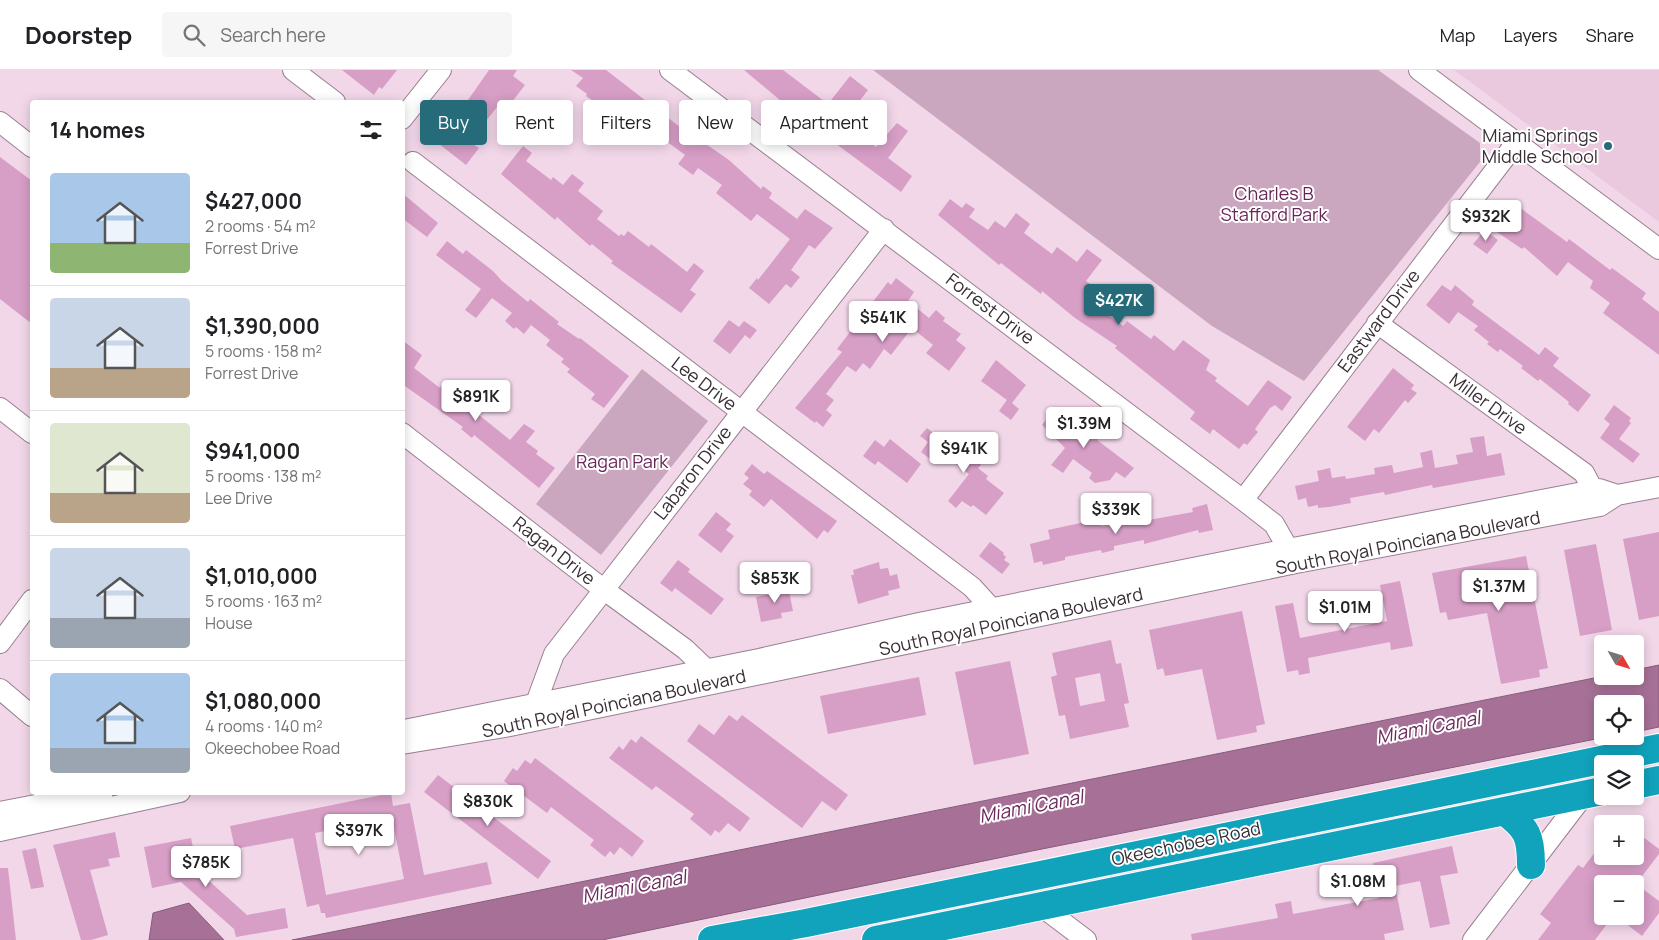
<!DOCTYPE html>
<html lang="en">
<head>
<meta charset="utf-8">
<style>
	:root { --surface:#fff; --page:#f6f6f6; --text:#202124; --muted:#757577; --line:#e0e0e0; --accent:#256b7a }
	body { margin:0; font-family:Manrope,sans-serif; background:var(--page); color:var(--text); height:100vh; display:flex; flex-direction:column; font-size:19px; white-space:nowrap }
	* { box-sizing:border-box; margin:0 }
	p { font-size:16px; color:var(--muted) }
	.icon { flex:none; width:28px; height:28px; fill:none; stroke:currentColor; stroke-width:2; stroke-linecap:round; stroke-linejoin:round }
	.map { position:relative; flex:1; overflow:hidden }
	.details { position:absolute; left:30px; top:30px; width:375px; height:695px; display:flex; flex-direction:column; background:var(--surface); border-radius:5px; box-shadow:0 2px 12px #0003 }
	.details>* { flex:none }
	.guide { position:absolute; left:420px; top:30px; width:475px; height:45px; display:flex; gap:10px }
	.needle { width:32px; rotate:129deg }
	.controls { position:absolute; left:1594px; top:565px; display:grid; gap:10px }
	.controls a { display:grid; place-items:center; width:50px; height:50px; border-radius:5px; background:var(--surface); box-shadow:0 2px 12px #0003; font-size:25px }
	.price { position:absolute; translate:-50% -42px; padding:0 11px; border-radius:5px; background:#fff; color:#222; font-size:16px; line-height:32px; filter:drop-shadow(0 1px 2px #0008) }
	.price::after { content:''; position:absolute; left:50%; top:30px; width:15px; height:11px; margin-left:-8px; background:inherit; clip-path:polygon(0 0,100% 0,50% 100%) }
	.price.selected { background:var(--accent); color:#fff }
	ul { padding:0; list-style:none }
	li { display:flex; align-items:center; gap:15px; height:125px; padding:0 20px }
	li+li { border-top:1px solid var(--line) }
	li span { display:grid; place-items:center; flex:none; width:140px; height:100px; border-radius:5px; color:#555 }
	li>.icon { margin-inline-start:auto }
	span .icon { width:60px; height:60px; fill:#fffc; stroke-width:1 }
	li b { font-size:21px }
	h2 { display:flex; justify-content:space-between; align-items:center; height:60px; padding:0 20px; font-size:21px }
	.tag { padding:0 18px; border-radius:5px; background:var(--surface); box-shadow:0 2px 12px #0003; font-size:18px; line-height:45px }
	.tag.selected { background:var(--accent); color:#fff }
	header { display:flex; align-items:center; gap:30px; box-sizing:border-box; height:70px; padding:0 25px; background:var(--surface); border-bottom:1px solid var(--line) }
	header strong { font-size:24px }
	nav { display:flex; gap:28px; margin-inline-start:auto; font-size:18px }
	.search { width:350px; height:45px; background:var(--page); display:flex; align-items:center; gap:12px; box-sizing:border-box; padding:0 18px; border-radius:5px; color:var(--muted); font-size:19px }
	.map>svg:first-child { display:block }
	.built { fill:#eac9df }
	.green { fill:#cba6bf }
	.water { fill:#a77197; stroke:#865d7a }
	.building { fill:#d79ec6; fill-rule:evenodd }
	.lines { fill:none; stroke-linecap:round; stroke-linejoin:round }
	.minor-casing { stroke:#998091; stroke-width:22 }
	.highway-casing { stroke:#fff; stroke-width:30 }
	.minor { stroke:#fff; stroke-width:20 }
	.highway { stroke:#11a3bc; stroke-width:28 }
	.poi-dot { fill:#256b7a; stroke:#fff; stroke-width:2 }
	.labels { text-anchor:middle; stroke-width:4; stroke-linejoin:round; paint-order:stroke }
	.poi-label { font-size:18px; fill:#382e35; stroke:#fff; text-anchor:end }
	.park-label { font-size:18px; fill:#682558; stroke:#fff }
	.street-label { font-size:18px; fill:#382e35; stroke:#fff }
	.water-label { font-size:19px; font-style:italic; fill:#6c295c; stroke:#fff }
</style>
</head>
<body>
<header>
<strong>Doorstep</strong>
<div class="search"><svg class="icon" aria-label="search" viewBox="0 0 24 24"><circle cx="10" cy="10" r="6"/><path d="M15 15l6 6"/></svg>Search here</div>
<nav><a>Map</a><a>Layers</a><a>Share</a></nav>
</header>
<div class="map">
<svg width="1659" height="870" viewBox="0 0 1659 870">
	<rect width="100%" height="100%" fill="#f2d7e9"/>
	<path class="built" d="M 1454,0 L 1659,0 L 1659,152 Z"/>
	<path class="green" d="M 873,0 L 1378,0 L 1480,73 L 1480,92 L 1304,311 L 1212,256 Z
		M 642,299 L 708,351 L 601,485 L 536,434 Z"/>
	<path class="water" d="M 1659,595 L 1659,657 L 1635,662 L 1635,634 L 1602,634 L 1602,666 L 1611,666 L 1032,781 L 602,870 L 292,870 L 1604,606 L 1635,606 L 1635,600 Z
		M 189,833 L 224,870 L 149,870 L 153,843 Z"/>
	<path class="building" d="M 342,0 L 397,0 L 382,19 L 379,17 L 374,25 Z
		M 489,0 L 517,0 L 513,6 L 525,15 L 508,37 L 501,32 L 474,66 L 478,68 L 473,74 L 479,78 L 466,95 L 434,70 L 452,48 L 454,50 Z
		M 571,0 L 606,0 L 702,74 L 703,72 L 729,90 L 761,119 L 763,116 L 772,123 L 769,128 L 797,149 L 805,139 L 833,158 L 815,179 L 809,175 L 791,200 L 800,207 L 791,218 L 786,214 L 769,234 L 749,218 L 757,208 L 758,210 L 790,169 L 757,144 L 751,151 L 716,123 L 722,115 L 698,98 L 693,105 L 678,94 L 685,85 L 635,48 L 628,56 L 586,26 L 587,24 L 576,16 L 583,8 Z
		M 744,0 L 783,0 L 828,34 L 850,6 L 868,20 L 851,42 L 864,53 L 857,62 L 876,77 L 897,53 L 908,61 L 888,88 L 912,106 L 901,122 L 820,62 L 826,53 L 806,39 L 800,47 Z
		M 523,76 L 532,83 L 526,91 L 551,110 L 553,107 L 563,115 L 572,104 L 584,113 L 578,121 L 603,141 L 597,149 L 619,166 L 621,164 L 624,166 L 628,161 L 649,177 L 651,174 L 687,202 L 694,193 L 704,201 L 690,220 L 696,224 L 681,243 L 611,193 L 613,191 L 592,174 L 590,176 L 557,147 L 555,150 L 501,104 Z
		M 0,87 L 32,111 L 32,254 L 0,229 Z
		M 402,123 L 438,153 L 427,167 L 402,148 Z
		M 950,129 L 962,138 L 966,133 L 975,139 L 969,147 L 988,160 L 995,151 L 1005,158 L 1016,143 L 1030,154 L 1024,163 L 1052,184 L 1057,177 L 1077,192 L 1087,179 L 1102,190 L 1086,211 L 1104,224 L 1095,235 L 1123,256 L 1127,251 L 1151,269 L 1154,265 L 1174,281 L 1183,270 L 1210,290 L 1206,300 L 1217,308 L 1215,311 L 1248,336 L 1268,310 L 1292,327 L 1282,341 L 1275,335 L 1270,338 L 1255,359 L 1258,362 L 1247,375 L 1244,373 L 1239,379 L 1213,359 L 1210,364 L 1190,349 L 1195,342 L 1115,278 L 1117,276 L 1075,248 L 1042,221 L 1041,224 L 1001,193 L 999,195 L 938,145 Z
		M 1511,137 L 1516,141 L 1519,137 L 1567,172 L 1569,169 L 1610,200 L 1612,198 L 1646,223 L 1642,229 L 1659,242 L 1659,285 L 1603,243 L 1610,233 L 1590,218 L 1593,211 L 1568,192 L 1557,206 L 1524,177 L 1522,179 L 1494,160 Z
		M 1485,160 L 1498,170 L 1487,184 L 1473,174 Z
		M 447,171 L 463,184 L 466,180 L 493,201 L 502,211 L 528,232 L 530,229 L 559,252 L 557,254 L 579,269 L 580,268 L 629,306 L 604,338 L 591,329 L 595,324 L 567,302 L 570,299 L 561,292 L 564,289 L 546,275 L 550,270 L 531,255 L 524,264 L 516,257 L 514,259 L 505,251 L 512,243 L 492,228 L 476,248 L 465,240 L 481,219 L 436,185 Z
		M 896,208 L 914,222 L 908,231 L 929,248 L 936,240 L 945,248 L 943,251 L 961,264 L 956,270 L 966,278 L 949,301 L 926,283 L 933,275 L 912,258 L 891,285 L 884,279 L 870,299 L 863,293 L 856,302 L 847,296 L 826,324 L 834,330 L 826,340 L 832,345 L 823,357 L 816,351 L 815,353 L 795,338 L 842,282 L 837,279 L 888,212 L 891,215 Z
		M 1442,215 L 1451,221 L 1455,215 L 1474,231 L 1472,235 L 1539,285 L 1545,277 L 1559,288 L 1553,296 L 1591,325 L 1578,342 L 1568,334 L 1569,332 L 1540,309 L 1538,311 L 1521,298 L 1523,296 L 1500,279 L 1498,282 L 1487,274 L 1489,272 L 1474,260 L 1478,256 L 1458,242 L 1449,254 L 1426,235 Z
		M 729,250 L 739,257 L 744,251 L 757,260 L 750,269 L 745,265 L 730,284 L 713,271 Z
		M 402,270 L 422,285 L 414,298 L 440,318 L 442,315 L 510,370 L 524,354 L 535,361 L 526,372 L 538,381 L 536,384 L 555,398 L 539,418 L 474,365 L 472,368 L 461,359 L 463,357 L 402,314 Z
		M 996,290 L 1026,315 L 1012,333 L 1019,339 L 1011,350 L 999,341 L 1007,330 L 981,311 Z
		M 1393,298 L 1414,315 L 1411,319 L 1417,323 L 1408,333 L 1405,330 L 1379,363 L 1374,359 L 1365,371 L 1347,357 Z
		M 1614,335 L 1631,348 L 1629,351 L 1631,353 L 1619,369 L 1640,384 L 1633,393 L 1600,368 L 1610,354 L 1604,349 Z
		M 1055,338 L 1065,346 L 1067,343 L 1099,367 L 1097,370 L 1134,398 L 1125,408 L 1116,402 L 1110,410 L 1095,413 L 1089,408 L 1092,403 L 1073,389 L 1063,403 L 1051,395 L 1065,378 L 1042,355 Z
		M 927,358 L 955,379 L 960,374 L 980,389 L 978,392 L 981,395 L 978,398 L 988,406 L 986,409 L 1004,423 L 986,445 L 973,435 L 971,437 L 962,431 L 956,438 L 948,431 L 969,404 L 943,384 L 934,392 L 921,382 L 928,372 L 920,366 Z
		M 1484,366 L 1487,386 L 1501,383 L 1505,405 L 1433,418 L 1432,415 L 1385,425 L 1384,422 L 1350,428 L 1351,433 L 1329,437 L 1318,438 L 1318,435 L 1308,437 L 1306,428 L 1298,430 L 1295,416 L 1319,411 L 1317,401 L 1330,398 L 1332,408 L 1345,406 L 1346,409 L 1375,404 L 1374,398 L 1392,395 L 1394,403 L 1423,397 L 1420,383 L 1432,380 L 1435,398 L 1458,394 L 1456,385 L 1473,382 L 1470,368 Z
		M 890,369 L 921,394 L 907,413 L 878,391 L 875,395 L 863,386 L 875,370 L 884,377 Z
		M 752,394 L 764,404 L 767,401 L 837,451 L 828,463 L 824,460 L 817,469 L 771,429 L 764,437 L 749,425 L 752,421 L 743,414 L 749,408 L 744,404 Z
		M 1207,434 L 1213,460 L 1199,463 L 1198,460 L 1144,474 L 1144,470 L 1114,476 L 1114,480 L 1102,483 L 1101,480 L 1065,487 L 1065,490 L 1043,495 L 1042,491 L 1034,493 L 1030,474 L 1050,469 L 1048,460 L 1099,449 L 1101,456 L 1109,455 L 1110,457 L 1193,442 L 1192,438 Z
		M 716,442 L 731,454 L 726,460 L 734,466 L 721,483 L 698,465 Z
		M 1659,462 L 1659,546 L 1639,550 L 1623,469 Z
		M 990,472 L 1004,483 L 1003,484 L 1006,487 L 1004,490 L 1010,494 L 1002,504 L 979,486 Z
		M 1596,474 L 1612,560 L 1580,566 L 1564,480 Z
		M 1526,486 L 1548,598 L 1539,600 L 1540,607 L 1501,614 L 1487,543 L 1448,550 L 1446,542 L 1440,543 L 1432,503 Z
		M 678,490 L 690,499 L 688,502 L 724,529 L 711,545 L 675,518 L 672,522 L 660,513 Z
		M 879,492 L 880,499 L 888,498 L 890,506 L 897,504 L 900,518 L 888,521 L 889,525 L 858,534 L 851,505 L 854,505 L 853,500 Z
		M 1400,511 L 1413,576 L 1391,580 L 1390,572 L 1308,588 L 1310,603 L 1299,605 L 1298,600 L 1287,602 L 1275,536 L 1293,533 L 1300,568 L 1387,551 L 1380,515 Z
		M 788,516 L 793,541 L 781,543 L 782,548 L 761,552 L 756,527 L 774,523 L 773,519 Z
		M 1242,541 L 1265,654 L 1256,656 L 1257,662 L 1217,670 L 1202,599 L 1165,606 L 1163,598 L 1157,600 L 1149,560 Z
		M 1111,570 L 1116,594 L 1121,593 L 1129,633 L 1124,634 L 1129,657 L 1070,669 L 1065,645 L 1059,646 L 1051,607 L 1057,605 L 1052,583 ZM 1100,603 L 1105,631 L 1080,636 L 1075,608 Z
		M 1010,591 L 1029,684 L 974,695 L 955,602 Z
		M 919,607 L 926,645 L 828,664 L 820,626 Z
		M 729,645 L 737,651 L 742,645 L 848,725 L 836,741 L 822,731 L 802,758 L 687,671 L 699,654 L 714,665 Z
		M 641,666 L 750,748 L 740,762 L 728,753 L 719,763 L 715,760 L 711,766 L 690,749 L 694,744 L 656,716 L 652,720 L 609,688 L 619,676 L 623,680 L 631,669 L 636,673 Z
		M 535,688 L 644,771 L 632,787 L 620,777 L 614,785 L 610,781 L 605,787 L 590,775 L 594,770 L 551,737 L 547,743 L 504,711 L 513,698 L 517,701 L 525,690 L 531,694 Z
		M 438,705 L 551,791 L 538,809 L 424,722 Z
		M 391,723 L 393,736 L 410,733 L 424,805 L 487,792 L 492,814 L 326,848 L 325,843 L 321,843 L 319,834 L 307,837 L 293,768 L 235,779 L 230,756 ZM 392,748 L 404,809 L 326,825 L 315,763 Z
		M 1635,761 L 1659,779 L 1659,784 L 1636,814 L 1659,831 L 1659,843 L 1642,866 L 1616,846 L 1635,846 L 1635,814 L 1602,814 L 1602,846 L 1613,846 L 1595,870 L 1538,870 L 1551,853 L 1540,844 L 1578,795 L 1583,798 L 1602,773 L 1602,786 L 1635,786 Z
		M 115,762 L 120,787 L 108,789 L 110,796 L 90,800 L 108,865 L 91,870 L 81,870 L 53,775 Z
		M 191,768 L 198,801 L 247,845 L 285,838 L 288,858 L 236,867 L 234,859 L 181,812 L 152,818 L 144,777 Z
		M 1452,776 L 1458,803 L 1440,806 L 1450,854 L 1430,858 L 1420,811 L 1395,816 L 1404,860 L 1384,864 L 1385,870 L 1192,870 L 1191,864 L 1278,848 L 1275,834 L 1291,831 L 1293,844 L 1379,828 L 1373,793 Z
		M 36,778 L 44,817 L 31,819 L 22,781 Z
		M 0,798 L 8,798 L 16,870 L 0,870 Z"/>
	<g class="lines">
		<defs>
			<path id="minor" d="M 293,0 L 335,32
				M 670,0 L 1243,430 L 1274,454 L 1294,489
				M 1419,0 L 1659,179
				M 402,49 L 441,0
				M 0,52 L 32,77
				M 413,92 L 972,517 L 992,539
				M 1377,253 L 1584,403 L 1593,420
				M 0,338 L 32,363
				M 402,363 L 603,519 L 685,579 L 706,599
				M 1243,430 L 1516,73
				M 0,573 L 32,530
				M 0,619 L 32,646
				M 536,633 L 554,584 L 884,159
				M 404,660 L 759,589 L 919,553 L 1288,479 L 1599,419 L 1617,425
				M 402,674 L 510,656 L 1296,493 L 1600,436 L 1617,425 L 1659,417
				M 0,742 L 103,722
				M 0,761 L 180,722
				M 1041,836 L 1086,870
				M 1473,870 L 1584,725"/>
			<path id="highway" d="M 1635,715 L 1659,710
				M 1504,741 C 1527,758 1531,766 1531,795
				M 712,870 L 806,853 L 1659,678
				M 876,870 L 1602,721"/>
		</defs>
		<use href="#minor" class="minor-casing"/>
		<use href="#highway" class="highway-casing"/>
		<use href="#minor" class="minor"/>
		<use href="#highway" class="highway"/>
	</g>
	<circle class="poi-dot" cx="1608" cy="76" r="5"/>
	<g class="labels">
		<g class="poi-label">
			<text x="1598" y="72">Miami Springs<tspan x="1598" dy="21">Middle School</tspan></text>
		</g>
		<g class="park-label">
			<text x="1274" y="130">Charles B<tspan x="1274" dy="21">Stafford Park</tspan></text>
			<text x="622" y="398">Ragan Park</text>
		</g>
		<g class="street-label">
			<text transform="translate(990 239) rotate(37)" y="6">Forrest Drive</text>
			<text transform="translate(1379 251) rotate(-53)" y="6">Eastward Drive</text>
			<text transform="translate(704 314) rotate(37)" y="6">Lee Drive</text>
			<text transform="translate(1488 334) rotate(36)" y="6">Miller Drive</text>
			<text transform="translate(693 403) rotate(-52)" y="6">Labaron Drive</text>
			<text transform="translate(1408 473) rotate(-11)" y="6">South Royal Poinciana Boulevard</text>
			<text transform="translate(554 481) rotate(38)" y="6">Ragan Drive</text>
			<text transform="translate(1011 552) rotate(-12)" y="6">South Royal Poinciana Boulevard</text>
			<text transform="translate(614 634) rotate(-12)" y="6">South Royal Poinciana Boulevard</text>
			<text transform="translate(1186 774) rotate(-12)" y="6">Okeechobee Road</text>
		</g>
		<g class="water-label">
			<text transform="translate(1428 657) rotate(-11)" y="7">Miami Canal</text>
			<text transform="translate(1031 736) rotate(-11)" y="7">Miami Canal</text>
			<text transform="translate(634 816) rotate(-11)" y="7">Miami Canal</text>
		</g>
	</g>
</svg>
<div class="controls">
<a><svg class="needle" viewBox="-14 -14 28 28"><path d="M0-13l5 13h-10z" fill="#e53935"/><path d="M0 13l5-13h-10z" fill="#757577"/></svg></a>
<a><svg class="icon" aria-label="locate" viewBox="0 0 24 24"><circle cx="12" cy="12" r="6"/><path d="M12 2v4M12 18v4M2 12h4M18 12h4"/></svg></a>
<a><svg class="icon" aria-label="layers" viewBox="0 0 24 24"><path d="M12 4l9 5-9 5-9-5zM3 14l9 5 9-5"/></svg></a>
<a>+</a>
<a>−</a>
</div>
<b class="price" style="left:1486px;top:172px">$932K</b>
<b class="price selected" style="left:1119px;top:256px">$427K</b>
<b class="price" style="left:883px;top:273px">$541K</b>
<b class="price" style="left:476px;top:352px">$891K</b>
<b class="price" style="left:1084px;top:379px">$1.39M</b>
<b class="price" style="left:964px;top:404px">$941K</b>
<b class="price" style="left:1116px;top:465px">$339K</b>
<b class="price" style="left:775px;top:534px">$853K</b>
<b class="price" style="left:1499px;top:542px">$1.37M</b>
<b class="price" style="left:1345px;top:563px">$1.01M</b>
<b class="price" style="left:488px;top:757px">$830K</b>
<b class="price" style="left:359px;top:786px">$397K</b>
<b class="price" style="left:206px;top:818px">$785K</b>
<b class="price" style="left:1358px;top:837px">$1.08M</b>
<div class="guide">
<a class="tag selected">Buy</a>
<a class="tag">Rent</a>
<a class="tag">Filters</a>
<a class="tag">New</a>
<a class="tag">Apartment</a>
</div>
<section class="details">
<h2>14 homes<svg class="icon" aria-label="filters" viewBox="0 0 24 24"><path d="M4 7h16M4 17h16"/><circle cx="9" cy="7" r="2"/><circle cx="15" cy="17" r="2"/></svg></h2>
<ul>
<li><span style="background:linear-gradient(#a9c7e8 70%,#8fb573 0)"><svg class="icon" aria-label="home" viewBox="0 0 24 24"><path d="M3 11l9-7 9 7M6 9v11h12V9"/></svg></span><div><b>$427,000</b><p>2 rooms · 54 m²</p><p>Forrest Drive</p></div></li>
<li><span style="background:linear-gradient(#c9d6e8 70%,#b9a48a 0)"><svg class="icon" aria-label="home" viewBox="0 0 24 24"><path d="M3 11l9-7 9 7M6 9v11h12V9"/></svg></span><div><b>$1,390,000</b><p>5 rooms · 158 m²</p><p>Forrest Drive</p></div></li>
<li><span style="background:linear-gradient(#dfe7d0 70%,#b9a48a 0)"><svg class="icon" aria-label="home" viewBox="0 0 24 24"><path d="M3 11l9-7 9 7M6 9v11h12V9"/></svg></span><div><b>$941,000</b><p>5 rooms · 138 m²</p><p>Lee Drive</p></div></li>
<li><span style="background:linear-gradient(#c9d6e8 70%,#9aa5b1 0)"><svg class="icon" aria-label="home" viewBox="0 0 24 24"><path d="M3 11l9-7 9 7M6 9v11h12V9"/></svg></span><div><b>$1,010,000</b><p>5 rooms · 163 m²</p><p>House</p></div></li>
<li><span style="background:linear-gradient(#a9c7e8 75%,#9aa5b1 0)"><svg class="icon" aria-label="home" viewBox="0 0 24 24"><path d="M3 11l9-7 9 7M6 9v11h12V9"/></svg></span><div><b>$1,080,000</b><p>4 rooms · 140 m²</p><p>Okeechobee Road</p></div></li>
</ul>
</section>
</div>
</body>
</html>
